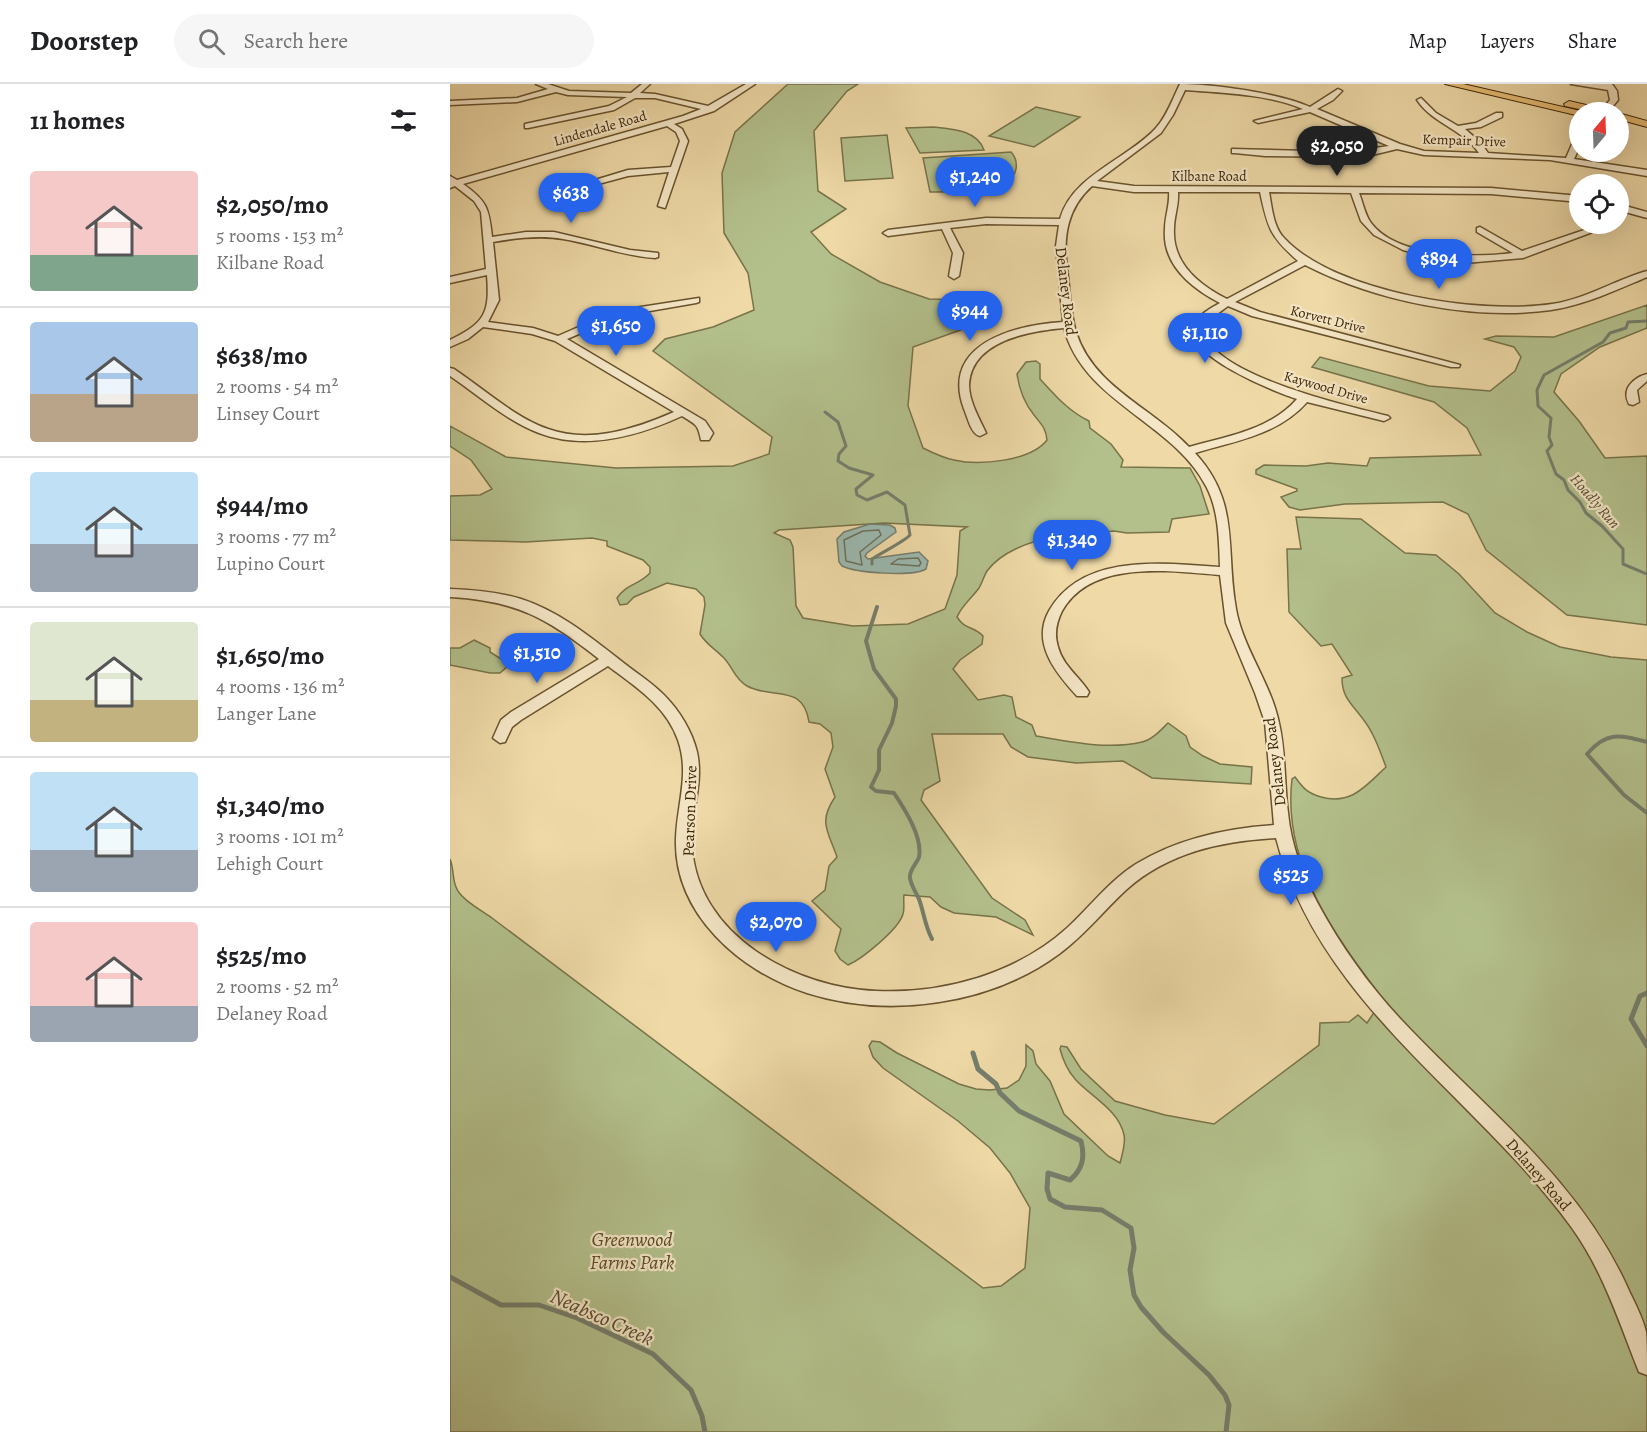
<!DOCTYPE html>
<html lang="en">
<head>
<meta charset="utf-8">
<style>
	:root { --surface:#fff; --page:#f6f6f6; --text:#202124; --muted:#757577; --line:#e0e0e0; --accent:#2563eb }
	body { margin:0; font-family:Alegreya,serif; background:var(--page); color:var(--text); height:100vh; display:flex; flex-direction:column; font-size:22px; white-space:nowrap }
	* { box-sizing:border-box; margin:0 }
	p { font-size:20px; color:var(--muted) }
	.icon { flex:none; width:33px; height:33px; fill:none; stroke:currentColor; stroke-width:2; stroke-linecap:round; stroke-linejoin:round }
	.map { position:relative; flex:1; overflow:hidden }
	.side { display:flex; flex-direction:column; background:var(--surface); width:450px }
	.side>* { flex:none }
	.needle { width:39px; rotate:19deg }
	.fabs { position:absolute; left:1119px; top:18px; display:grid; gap:12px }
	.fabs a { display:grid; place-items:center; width:60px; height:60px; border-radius:50%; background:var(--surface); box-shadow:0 6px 24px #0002; font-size:30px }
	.price { position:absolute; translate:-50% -51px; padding:0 14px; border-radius:21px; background:var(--accent); color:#fff; font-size:20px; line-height:39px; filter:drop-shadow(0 2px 3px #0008) }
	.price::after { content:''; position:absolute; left:50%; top:36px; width:18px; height:14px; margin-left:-9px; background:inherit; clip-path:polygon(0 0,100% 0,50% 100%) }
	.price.selected { background:#222; color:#fff }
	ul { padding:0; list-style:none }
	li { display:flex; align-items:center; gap:18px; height:150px; padding:0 30px }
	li+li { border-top:2px solid var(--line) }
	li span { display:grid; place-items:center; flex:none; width:168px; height:120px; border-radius:6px; color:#555 }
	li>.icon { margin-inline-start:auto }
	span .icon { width:72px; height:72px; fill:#fffc; stroke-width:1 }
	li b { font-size:26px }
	h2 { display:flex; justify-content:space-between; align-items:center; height:72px; padding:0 30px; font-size:26px }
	header { display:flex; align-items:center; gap:36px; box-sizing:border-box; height:84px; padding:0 30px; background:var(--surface); border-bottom:2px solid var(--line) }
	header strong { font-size:28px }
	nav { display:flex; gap:33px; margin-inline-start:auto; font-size:21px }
	.search { width:420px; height:54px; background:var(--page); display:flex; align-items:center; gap:15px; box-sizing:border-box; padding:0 21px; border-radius:33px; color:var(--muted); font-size:22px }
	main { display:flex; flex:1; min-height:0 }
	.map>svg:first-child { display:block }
	.green { fill:#b3c08c; stroke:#787349; stroke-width:1.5; fill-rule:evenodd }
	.water { fill:#9bb9b0; stroke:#757e6c; stroke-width:1.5 }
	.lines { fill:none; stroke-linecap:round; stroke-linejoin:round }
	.shore { stroke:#6c705b; stroke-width:1.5 }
	.stream-far2 { stroke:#757e6c; stroke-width:3 }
	.stream-far1 { stroke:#757e6c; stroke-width:4 }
	.stream { stroke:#757e6c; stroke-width:5 }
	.minor-casing { stroke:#69532e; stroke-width:3 }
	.major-casing { stroke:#3d2606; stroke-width:2 }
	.minor { fill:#f4e6c6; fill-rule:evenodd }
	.major { fill:#e7bc74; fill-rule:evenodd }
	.labels { text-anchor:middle; stroke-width:4.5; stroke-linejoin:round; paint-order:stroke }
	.far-street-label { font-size:14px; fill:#3d2606; stroke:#f4e6c6 }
	.far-water-label { font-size:15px; font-style:italic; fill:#544b30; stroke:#f4e6c6 }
	.street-label { font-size:16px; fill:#3d2606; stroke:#f4e6c6 }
	.near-park-label { font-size:20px; font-style:italic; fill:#5a4c28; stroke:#f4e6c6 }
	.near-water-label { font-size:21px; font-style:italic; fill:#544b30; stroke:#f4e6c6 }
</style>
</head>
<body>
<header>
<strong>Doorstep</strong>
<div class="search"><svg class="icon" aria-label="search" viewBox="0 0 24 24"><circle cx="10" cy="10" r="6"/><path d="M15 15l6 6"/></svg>Search here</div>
<nav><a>Map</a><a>Layers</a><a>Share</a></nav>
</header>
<main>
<section class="side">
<h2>11 homes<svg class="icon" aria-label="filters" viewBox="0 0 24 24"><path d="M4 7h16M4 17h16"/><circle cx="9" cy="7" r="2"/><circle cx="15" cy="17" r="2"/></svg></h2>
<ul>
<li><span style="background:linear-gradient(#f6c9c9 70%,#7fa58c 0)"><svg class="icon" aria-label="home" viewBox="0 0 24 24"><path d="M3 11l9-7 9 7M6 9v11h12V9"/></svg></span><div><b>$2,050/mo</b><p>5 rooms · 153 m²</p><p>Kilbane Road</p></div></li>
<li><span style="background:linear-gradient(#a9c7e8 60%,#b9a48a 0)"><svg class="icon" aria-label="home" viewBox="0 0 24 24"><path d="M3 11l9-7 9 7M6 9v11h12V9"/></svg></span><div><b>$638/mo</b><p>2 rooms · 54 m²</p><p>Linsey Court</p></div></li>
<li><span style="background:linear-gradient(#bfe0f5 60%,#9aa5b1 0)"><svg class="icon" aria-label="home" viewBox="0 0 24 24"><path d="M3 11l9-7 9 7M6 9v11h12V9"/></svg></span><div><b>$944/mo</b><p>3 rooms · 77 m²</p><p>Lupino Court</p></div></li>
<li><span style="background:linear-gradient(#dfe7d0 65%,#c2b280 0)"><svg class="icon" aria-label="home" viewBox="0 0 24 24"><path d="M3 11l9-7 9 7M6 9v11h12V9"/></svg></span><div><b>$1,650/mo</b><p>4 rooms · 136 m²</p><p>Langer Lane</p></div></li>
<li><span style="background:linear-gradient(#bfe0f5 65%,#9aa5b1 0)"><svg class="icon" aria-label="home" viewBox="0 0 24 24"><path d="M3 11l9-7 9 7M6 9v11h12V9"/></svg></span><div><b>$1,340/mo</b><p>3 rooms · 101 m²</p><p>Lehigh Court</p></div></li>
<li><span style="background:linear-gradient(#f6c9c9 70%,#9aa5b1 0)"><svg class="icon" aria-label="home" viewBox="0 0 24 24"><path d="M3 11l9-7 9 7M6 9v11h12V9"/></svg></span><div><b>$525/mo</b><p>2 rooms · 52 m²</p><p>Delaney Road</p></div></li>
</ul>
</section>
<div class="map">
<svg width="1197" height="1348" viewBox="0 0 1197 1348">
	<rect width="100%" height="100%" fill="#eed9a7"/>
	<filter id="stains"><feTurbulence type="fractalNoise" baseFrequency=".00333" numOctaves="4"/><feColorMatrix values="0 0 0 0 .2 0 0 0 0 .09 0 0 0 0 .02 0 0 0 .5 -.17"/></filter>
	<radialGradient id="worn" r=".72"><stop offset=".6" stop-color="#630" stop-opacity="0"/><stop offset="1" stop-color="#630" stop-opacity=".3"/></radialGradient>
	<path class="green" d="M 338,0 L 408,0 L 397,7 L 364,47 L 368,107 L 396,125 L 361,148 L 381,170 L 430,198 L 479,215 L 519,216 L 538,226 L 516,244 L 463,263 L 458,322 L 473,364 C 483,369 493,374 504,376 C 529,382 581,377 597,356 C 596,344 591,340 584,331 C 575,320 569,304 567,290 L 576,278 L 586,277 L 590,280 L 590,295 C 605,311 618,327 639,337 L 640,344 L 661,360 L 673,376 L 671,383 L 740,384 L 750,402 L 759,430 L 722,435 L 719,448 L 677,449 L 664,447 L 634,450 L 626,443 L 608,446 L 602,454 C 580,457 551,468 537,487 C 534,492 532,499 529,504 C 521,515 512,521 507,533 C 515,546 524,542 533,552 L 532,560 L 510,576 L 503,585 L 528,616 L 554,611 L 562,613 L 566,633 L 582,641 L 586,652 C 619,658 659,666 692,658 C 702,656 711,646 718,639 L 736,652 L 740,663 L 753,672 L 770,680 L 802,683 L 801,700 L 702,694 L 673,677 L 626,679 L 578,673 L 561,663 L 553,650 L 482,650 L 490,697 L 474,706 L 471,716 L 542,814 L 575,836 L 583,851 L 546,833 L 504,829 L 491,823 L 480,813 L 454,811 C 453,816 455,824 453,830 C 449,845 412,875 398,881 L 390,875 L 385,867 L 391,845 L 362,817 L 375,806 L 379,782 L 387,773 C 378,747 368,738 385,713 L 375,685 L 383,663 L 381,649 L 370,640 L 359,638 C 353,599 323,616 297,602 C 284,594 283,583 273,573 C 265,565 256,560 250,550 L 255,521 L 254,513 L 246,505 L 217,499 L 184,513 L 177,520 L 170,521 L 167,514 C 176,500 189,501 200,489 L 200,483 L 193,476 L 157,462 L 157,457 L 142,454 L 76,458 L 0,456 L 0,412 L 30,411 L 42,405 L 21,376 L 0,362 L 0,342 L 56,373 L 166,384 L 283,382 L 319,370 L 322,353 L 203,267 L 215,255 L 263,243 L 304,226 L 298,189 L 274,149 L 272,89 L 285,48 ZM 434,439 L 517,443 L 510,447 L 507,491 L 495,525 L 458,540 L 403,542 L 353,534 L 346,522 L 343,463 L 340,456 L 324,449 L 329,446 Z
		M 586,23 L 630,33 L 584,63 L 539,52 Z
		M 484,43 C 502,45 527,46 534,66 L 470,69 L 456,44 Z
		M 437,51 L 443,94 L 395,97 L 391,54 Z
		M 561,68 C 566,73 567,78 566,85 C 562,110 499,108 480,108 L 473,74 Z
		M 1197,221 L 1197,244 L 1150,263 L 1111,290 L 1104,308 L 1129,337 L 1155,374 L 1197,372 L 1197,541 L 1117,531 L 1036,466 L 1018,430 L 993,418 L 895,420 L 850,426 L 839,423 L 831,413 L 847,407 L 847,405 L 806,390 L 806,386 L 814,381 L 856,382 L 878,379 L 917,382 L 920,374 L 1031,371 L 1017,344 L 984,318 L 862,283 L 870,273 L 979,302 L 1040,307 L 1065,287 L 1071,273 L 1064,263 L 1035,255 L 1046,252 L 1104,253 Z
		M 846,433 L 911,435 L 955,469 L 986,471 L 1009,490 L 1045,529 L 1077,548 L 1110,563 L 1161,573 L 1197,576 L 1197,1348 L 0,1348 L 0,775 C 4,785 2,793 6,803 C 10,815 31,826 42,834 L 533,1204 L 551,1202 L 575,1184 L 580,1124 L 560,1089 L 540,1064 L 508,1037 L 433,984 L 423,973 L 419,962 L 422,957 L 430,958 L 447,969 L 509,1000 L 526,1005 L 540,1006 L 557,1004 L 569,996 L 576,982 L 576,961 L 583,967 L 586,980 L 600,997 L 614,1030 L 658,1072 L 670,1079 C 672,1071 676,1059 674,1051 C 669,1026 640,1012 625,995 C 617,986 613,976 610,965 L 611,962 L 617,963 L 631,985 L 665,1017 L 715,1031 L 764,1040 L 869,961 L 870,939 L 899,938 L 908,931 L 917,939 L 933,915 C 884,851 832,779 842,695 L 845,693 C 853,704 857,709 871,713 C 901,721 915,703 936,683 C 930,667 924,649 913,635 C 902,620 892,614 892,594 L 902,591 L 882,560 L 871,562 L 839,528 L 837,465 L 851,465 Z
		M 24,556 L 40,564 L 40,568 L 51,575 L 65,576 L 50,589 L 40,589 L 0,581 L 0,564 L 10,564 Z"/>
	<path class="water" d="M 420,440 L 440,441 L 445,444 L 446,448 L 417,469 L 415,472 L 418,475 L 469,468 L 478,477 L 476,485 C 463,493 406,489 392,482 L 389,478 L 387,455 L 394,448 Z"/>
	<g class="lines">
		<path class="shore" d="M 429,446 L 431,451 L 410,468 L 412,481 L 396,477 L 394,456 L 413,447 Z
			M 468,474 L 471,479 L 469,482 L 441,480 L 448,475 Z"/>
		<path class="stream-far2" d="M 1197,237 L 1178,238 L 1176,244 L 1160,249 L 1153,258 L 1094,291 L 1087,306 L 1088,322 L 1101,334 L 1099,353 L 1102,361 L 1097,367 L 1106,390 L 1114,396 L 1118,406 L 1130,418 L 1136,429 L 1152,442 L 1173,465 L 1173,480 L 1197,490
			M 375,328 L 388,338 L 396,362 L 389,370 L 388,377 L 399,384 L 423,391 L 406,405 L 407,411 L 417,416 L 437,408 L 455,421 L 460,451 C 455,457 431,469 422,475 L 422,480"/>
		<path class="stream-far1" d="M 427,523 L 416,557 L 424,585 L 446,615 L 446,622 L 442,639 L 429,666 L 429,686 L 421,703 L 426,707 L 444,709 C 454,724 473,753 469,773 C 467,780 459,785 460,794 C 461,801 466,809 469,815 C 474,829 475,842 482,855
			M 1197,658 C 1170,651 1157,647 1137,670 L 1174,711 L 1197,729"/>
		<path class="stream" d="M 1197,909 L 1190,912 L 1181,935 L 1197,962
			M 523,969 L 528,985 L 546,1000 L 550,1009 L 569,1027 L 631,1057 C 635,1073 633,1085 620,1096 L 598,1089 L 597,1105 L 600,1115 L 615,1123 L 652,1126 L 681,1144 L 684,1164 L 680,1186 L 684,1211 L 691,1223 L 713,1248 L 759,1291 L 775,1311 L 779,1321 L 776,1348
			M 0,1193 L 51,1221 L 89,1221 L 127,1234 L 203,1270 L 241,1306 L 252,1332 L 255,1348"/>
		<defs>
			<path id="minor" d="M 86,0 L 98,0 L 119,7 L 181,9 L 192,0 L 200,0 L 190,9 L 205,10 L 258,22 L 296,0 L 305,0 L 264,27 L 224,40 L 232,45 L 238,57 L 215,124 L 208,122 L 219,88 L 178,92 L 126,106 L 122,103 L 178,86 L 221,83 L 230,57 L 226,48 L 217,42 L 13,100 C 37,117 39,124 42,153 L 76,148 L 104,148 L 180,166 L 208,169 L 208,173 L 205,174 C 173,172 144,160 113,155 C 90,151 66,154 43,158 L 49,216 L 38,238 L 83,244 L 108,252 L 165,227 L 249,214 L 249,218 L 246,219 L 171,232 L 117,255 L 255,337 L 263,349 L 259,356 L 251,356 C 248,341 247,341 232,332 C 188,352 136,367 89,349 C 57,337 28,311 0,292 L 0,284 L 4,285 C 34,305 64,333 98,345 C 140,360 185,345 224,328 L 105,257 L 82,250 L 33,243 L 18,255 L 0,263 L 0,256 C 35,239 40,229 37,191 L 0,199 L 0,193 L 36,185 L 31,128 L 24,117 L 5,102 L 0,104 L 0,92 L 7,96 L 233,32 L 251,25 L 205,14 L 185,14 L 164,26 L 78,44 L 75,44 L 75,40 L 159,22 L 177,13 L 118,11 L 106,8 L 67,18 L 0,21 L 0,17 L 67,14 L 98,5 Z
				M 730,0 C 763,0 828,9 860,23 L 888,5 L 892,7 L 883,16 L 867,25 L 950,60 L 974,67 L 1029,69 C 1013,45 983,40 967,16 L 971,14 L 986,29 L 1008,42 L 1026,39 L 1046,29 L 1052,29 L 1052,33 L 1031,43 L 1015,45 L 1031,59 L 1038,69 L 1116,74 L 1126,51 L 1130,49 L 1130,62 L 1124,75 L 1197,86 L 1197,92 L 1100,76 L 974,71 L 947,65 L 922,71 L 896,73 L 815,72 L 785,69 L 782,69 L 782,65 L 896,68 L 939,62 L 860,28 L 808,39 L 804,37 L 853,25 C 817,10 774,9 735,6 L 723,31 L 711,49 L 647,97 L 684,102 L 1041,104 L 1130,112 L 1130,118 L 1041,110 L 909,109 C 913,119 915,131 921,139 C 947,174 1024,174 1063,169 L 1027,148 L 1027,144 L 1030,143 L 1072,167 L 1152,140 L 1164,140 L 1073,174 L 1015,179 L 989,176 L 953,166 L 924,151 L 911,137 L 901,109 L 819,108 C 822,123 823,144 835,155 C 886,209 1031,231 1102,220 C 1136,215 1165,196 1197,187 L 1197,193 C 1166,206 1135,221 1101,226 C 1023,237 925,217 855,181 L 785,218 L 810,228 L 1010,281 L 1009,283 L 1001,283 L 802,232 L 778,222 L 759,236 L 754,244 C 755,290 901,323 938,332 L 940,334 L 934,337 L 857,318 C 828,351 785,357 745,369 C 791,419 775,465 786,525 C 793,565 821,599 829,639 C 836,669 834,699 838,729 C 841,761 853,792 868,820 C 893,866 923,907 959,944 C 1039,1028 1133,1100 1180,1209 C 1186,1221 1193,1235 1196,1248 C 1197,1261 1197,1278 1197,1291 L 1189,1288 C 1169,1238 1154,1189 1122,1144 C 1026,1011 869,921 826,754 C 772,757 719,768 677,805 C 654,826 635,851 609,870 C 540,921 438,935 357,909 C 291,888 223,830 226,754 C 227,720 240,690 228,656 C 216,622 186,603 158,582 L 71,636 L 62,643 L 55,658 L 50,659 L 43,654 L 51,636 L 61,628 L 149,575 C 97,534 68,517 0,513 L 0,505 C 24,506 48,508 71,515 C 111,528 143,555 175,580 C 188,590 202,599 214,611 C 229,626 242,647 247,668 C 254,700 240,730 242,762 C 247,852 346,904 426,907 C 493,910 566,890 617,844 C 640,823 659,797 686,780 C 727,755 776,744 824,741 L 815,638 L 805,609 L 776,539 L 770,491 C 720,487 641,475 612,527 C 606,539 604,550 608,563 C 613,582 629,592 639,608 L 637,612 L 627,612 C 606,589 581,559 599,527 C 632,469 711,479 770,483 C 769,456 769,426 756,402 C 723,338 633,318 614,244 C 580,247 521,256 519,301 C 519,317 529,334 536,349 L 530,352 C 521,350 518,334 514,325 C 490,260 564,241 613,238 L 606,162 L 609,141 L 536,140 L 500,144 L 513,169 L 509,192 L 504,195 L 499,192 L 503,169 L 492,145 L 438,152 L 433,149 L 438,146 L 536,134 L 610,135 C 622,91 678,75 706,44 C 717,32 723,14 730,0 ZM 642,102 L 684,108 L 719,108 C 720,121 715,132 715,145 C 712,180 741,204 770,219 C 761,224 749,230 745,240 C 730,271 826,308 847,315 C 820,346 778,352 739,363 C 703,324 643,303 626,248 C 620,228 620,205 617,185 C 613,153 617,124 642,102 ZM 728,108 L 810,108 C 818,145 820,152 848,177 L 777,215 C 749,201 722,179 724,145 C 724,132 729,121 728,108 Z
				M 1121,0 L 1162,0 L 1167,7 L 1168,16 L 1158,28 L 1150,28 L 1160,16 L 1158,6 Z
				M 1168,120 L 1197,128 L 1197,134 L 1168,126 Z
				M 1197,290 L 1197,297 L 1187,306 L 1189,318 L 1183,321 L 1179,320 C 1171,305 1183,294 1197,290 Z"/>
			<path id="major" d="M 995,0 L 1013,0 L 1135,28 L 1130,28 L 1130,32 Z
				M 1119,17 L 1158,26 L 1159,28 L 1143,28 L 1115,22 L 1114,20 Z
				M 1168,29 L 1197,37 L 1197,43 L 1168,35 Z"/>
		</defs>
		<use href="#minor" class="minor-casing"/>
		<use href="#major" class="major-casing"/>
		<use href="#minor" class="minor"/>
		<use href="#major" class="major"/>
	</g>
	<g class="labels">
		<g class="far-street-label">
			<text transform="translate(150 44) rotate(-16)" y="5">Lindendale Road</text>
			<text transform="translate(1014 56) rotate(2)" y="5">Kempair Drive</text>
			<text x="759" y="97">Kilbane Road</text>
			<text transform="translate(878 235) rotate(14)" y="5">Korvett Drive</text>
			<text transform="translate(876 303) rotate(16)" y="5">Kaywood Drive</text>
		</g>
		<g class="far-water-label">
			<text transform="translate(1145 417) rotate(49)" y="5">Hoadly Run</text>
		</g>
		<g class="street-label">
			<text transform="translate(617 207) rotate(83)" y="6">Delaney Road</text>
			<text transform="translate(824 678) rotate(-97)" y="6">Delaney Road</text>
			<text transform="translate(239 727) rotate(-88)" y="6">Pearson Drive</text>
			<text transform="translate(1089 1090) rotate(49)" y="6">Delaney Road</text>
		</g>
		<g class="near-park-label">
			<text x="182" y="1162">Greenwood<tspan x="182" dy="23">Farms Park</tspan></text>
		</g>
		<g class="near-water-label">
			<text transform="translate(152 1233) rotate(24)" y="7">Neabsco Creek</text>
		</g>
	</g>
	<rect width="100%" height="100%" filter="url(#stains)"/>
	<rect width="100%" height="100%" fill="url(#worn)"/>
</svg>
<div class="fabs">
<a><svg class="needle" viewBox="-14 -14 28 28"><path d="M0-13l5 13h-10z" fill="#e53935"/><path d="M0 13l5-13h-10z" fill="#757577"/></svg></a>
<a><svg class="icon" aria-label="locate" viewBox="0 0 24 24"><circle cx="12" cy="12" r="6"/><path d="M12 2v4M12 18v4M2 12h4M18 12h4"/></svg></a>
</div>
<b class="price selected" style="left:887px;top:93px">$2,050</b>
<b class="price" style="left:525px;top:124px">$1,240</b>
<b class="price" style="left:121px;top:140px">$638</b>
<b class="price" style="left:989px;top:206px">$894</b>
<b class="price" style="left:520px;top:258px">$944</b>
<b class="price" style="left:166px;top:273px">$1,650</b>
<b class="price" style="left:755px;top:280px">$1,110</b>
<b class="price" style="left:622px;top:487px">$1,340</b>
<b class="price" style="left:87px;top:600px">$1,510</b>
<b class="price" style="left:841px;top:822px">$525</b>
<b class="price" style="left:326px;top:869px">$2,070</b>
</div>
</main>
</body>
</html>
